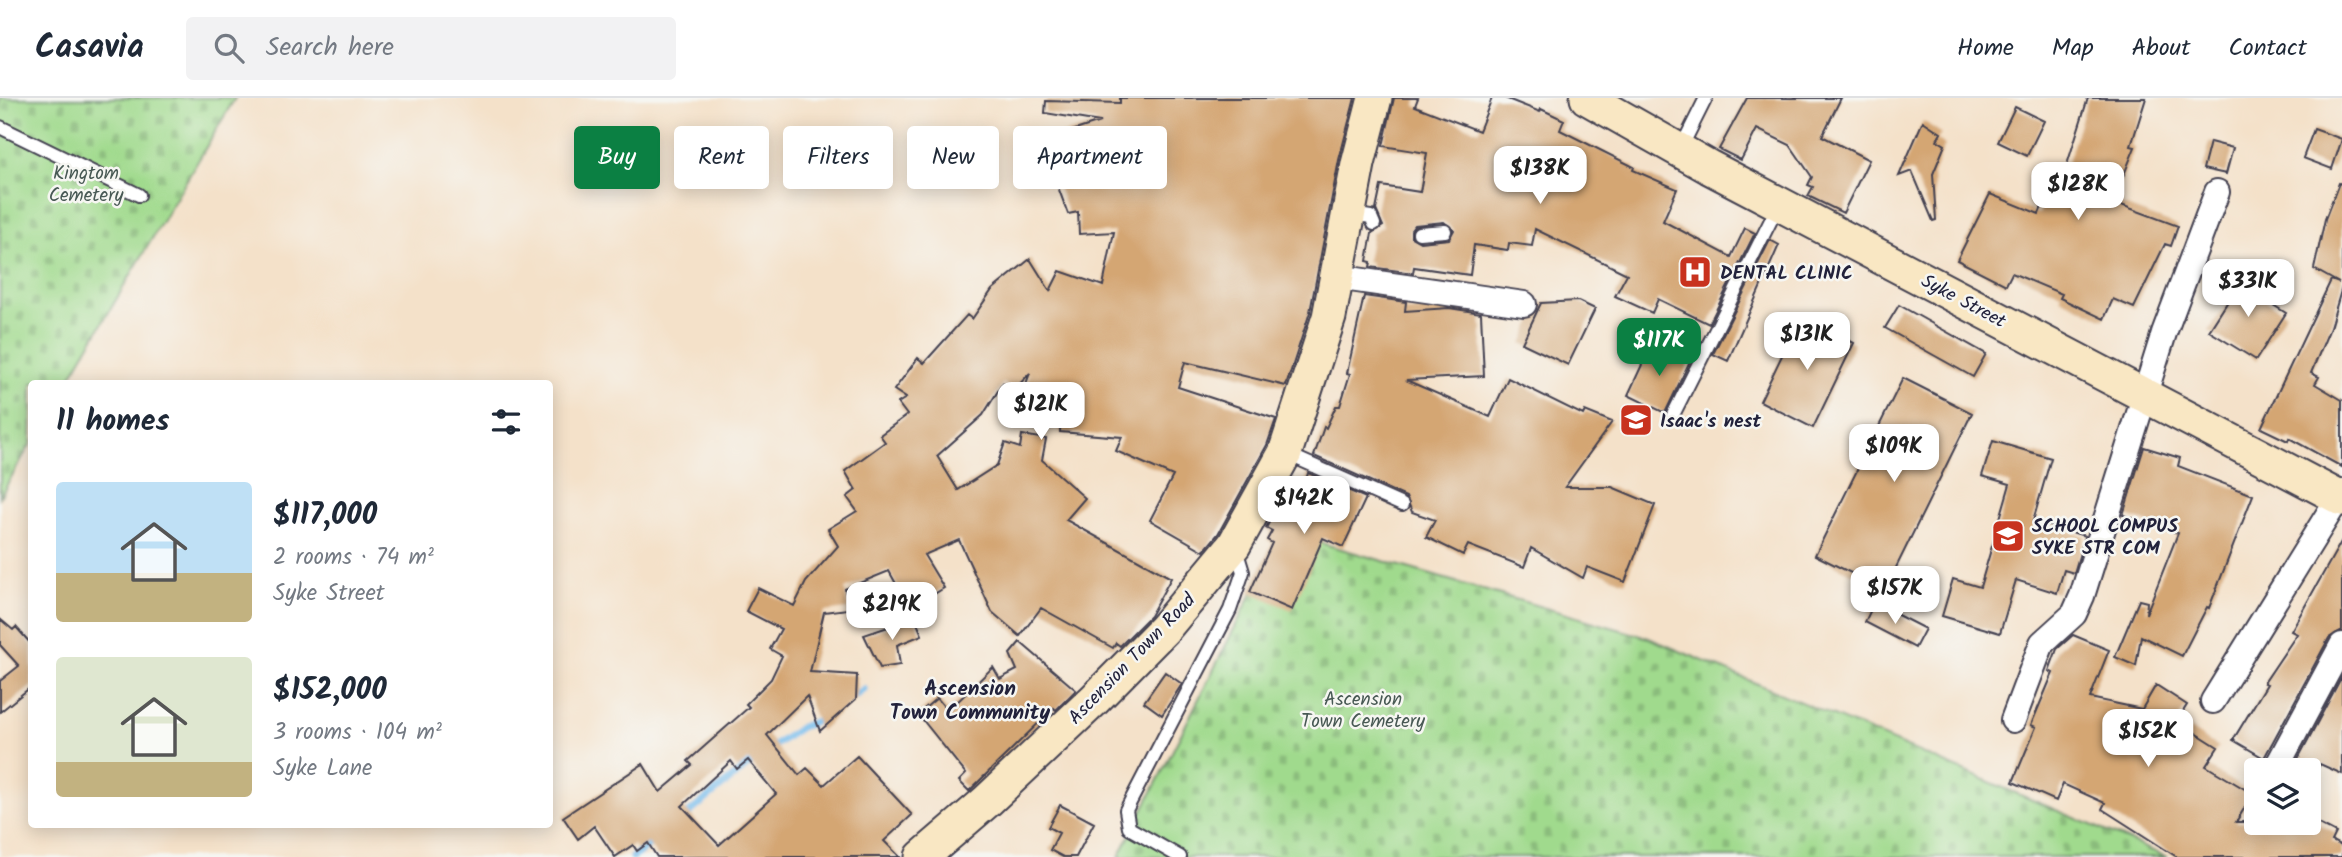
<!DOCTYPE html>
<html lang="en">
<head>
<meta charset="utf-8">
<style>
	:root { --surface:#fff; --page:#f2f2f3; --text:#1f2937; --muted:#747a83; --line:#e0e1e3; --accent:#0b8043 }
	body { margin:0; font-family:Kalam,sans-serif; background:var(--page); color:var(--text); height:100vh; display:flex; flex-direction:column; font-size:26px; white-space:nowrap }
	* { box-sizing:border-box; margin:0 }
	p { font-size:23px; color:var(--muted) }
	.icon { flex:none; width:38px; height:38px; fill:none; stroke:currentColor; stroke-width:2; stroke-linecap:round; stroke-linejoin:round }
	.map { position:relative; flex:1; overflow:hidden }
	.panel { position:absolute; left:28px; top:282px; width:525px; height:448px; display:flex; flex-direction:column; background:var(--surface); border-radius:7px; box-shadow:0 4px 18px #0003 }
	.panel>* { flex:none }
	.top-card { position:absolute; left:574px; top:28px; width:665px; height:63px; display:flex; gap:14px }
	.controls { position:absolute; left:2244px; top:660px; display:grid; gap:14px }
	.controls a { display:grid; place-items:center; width:77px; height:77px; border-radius:7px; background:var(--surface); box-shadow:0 4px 18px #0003; font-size:35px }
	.price { position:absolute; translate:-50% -60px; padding:0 16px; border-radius:14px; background:#fff; color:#222; font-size:23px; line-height:46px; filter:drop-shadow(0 2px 4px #0008) }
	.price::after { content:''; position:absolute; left:50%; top:42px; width:21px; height:16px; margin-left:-10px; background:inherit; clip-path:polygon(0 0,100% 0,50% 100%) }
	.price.current { background:var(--accent); color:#fff }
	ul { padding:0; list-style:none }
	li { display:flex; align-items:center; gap:21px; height:175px; padding:0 28px }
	li span { display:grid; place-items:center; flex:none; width:196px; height:140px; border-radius:7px; color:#555 }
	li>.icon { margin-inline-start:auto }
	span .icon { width:84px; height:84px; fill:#fffc; stroke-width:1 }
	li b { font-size:30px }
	h2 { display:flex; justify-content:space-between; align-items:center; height:84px; padding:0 28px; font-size:30px }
	.chip { padding:0 24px; border-radius:7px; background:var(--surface); box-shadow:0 4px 18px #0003; font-size:24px; line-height:63px }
	.chip.current { background:var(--accent); color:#fff }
	header { display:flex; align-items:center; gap:42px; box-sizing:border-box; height:98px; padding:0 35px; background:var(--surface); border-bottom:2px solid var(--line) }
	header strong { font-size:33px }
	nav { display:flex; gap:38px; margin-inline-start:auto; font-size:24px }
	.search { width:490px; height:63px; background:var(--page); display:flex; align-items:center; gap:18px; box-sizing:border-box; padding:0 24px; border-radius:7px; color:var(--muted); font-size:26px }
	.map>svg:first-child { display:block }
	.cemetery { fill:url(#cemetery-stones); stroke:#617e64; stroke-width:2 }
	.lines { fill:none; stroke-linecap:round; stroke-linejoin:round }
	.stream { stroke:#75bbec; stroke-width:7 }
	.building { fill:#d4a673; fill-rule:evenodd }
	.lane-casing { stroke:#423f50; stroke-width:16 }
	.street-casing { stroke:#423f50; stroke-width:28 }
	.secondary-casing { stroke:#423f50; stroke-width:37 }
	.lane { stroke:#fff; stroke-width:12 }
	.street { stroke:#fff; stroke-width:24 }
	.secondary { stroke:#f9e7c3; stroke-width:33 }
	.labels { text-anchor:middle; stroke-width:5; stroke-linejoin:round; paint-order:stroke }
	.park-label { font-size:19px; fill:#485954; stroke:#f6f6f2 }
	.poi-label { font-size:19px; font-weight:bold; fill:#22223b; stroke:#f6f6f2; text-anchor:start }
	.street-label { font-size:19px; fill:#22223b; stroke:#f6f6f2 }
	.neighbourhood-label { font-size:21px; font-weight:bold; fill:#22223b; stroke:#f6f6f2 }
</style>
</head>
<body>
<header>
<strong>Casavia</strong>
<div class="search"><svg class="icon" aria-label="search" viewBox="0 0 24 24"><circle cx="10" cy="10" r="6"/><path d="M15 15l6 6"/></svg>Search here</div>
<nav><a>Home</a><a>Map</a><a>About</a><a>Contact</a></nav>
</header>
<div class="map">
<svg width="2342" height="759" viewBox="0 0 2342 759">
	<defs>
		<pattern id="cemetery-stones" width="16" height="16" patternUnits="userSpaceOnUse" patternTransform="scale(1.75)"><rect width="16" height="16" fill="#a0da8d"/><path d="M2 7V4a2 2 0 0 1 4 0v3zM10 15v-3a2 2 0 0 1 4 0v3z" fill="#8abb7b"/></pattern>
	</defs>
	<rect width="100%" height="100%" fill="#f6f6f2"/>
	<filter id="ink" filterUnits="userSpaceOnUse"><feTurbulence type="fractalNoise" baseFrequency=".0143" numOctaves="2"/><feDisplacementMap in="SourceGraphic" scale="14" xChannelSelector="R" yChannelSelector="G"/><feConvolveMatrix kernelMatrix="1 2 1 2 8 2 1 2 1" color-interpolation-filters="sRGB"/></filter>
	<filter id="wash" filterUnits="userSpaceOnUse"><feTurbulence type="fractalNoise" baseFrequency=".00686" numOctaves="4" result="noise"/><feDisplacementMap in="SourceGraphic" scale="28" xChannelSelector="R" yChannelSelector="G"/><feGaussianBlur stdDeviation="1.57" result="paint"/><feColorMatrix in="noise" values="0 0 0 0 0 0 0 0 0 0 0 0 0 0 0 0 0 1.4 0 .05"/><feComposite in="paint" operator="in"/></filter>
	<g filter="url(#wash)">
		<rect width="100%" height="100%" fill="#f4e1c9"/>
		<path class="cemetery" d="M 0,0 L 235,0 L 67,285 L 32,285 L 31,345 L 0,399 Z
			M 1283,434 L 1649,540 L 2167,759 L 1119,759 Z"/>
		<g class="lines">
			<path class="stream" d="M 851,601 L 864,591
				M 768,652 L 801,629 L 824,620
				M 683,720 L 758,659
				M 633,759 L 655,743"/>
		</g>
		<g id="blocks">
			<path class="building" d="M 1120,0 L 1355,0 L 1339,62 L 1310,214 L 1286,288 L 1185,264 L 1178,289 L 1276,321 L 1267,347 L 1218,436 L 1204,453 L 1150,422 L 1173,378 L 1116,353 L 1122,339 L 1060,334 L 1061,309 L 1023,294 L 1030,275 L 1014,292 L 1003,285 L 983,317 L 937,358 L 958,392 L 997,367 L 1005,345 L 1020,350 L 1022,337 L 1046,341 L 1042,362 L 1085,400 L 1066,422 L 1171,480 L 1150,518 L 1120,548 L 1116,545 L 1113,550 L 1041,510 L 1020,538 L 992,514 L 959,442 L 924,457 L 944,490 L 910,511 L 889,473 L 845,491 L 848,511 L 824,514 L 810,574 L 857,577 L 856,601 L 820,633 L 807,598 L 767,637 L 799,677 L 807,670 L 824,687 L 857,658 L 912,717 L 884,743 L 900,759 L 657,759 L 648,745 L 637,753 L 633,747 L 615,759 L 594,728 L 578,741 L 563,719 L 643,666 L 660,694 L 692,667 L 688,663 L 749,609 L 746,606 L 771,581 L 782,558 L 770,551 L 781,531 L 746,513 L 758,490 L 794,508 L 806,484 L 838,448 L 828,431 L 857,413 L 847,399 L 856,392 L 845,373 L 885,344 L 880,337 L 907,317 L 898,305 L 906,300 L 894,292 L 918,260 L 924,265 L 967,217 L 972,221 L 992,192 L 1030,161 L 1050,193 L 1060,173 L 1103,188 L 1114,134 L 1079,136 L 1078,114 L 1068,116 L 1041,43 L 1100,24 L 1045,15 L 1046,3 L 1120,5 ZM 748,662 L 776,696 L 719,747 L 682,708 L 731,663 L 737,671 Z
				M 1394,0 L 1418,0 L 1415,8 L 1479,33 L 1492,0 L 1505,0 L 1540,14 L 1541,11 L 1564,22 L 1560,32 L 1634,69 L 1633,72 L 1677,91 L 1663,123 L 1731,159 L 1745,130 L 1755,135 L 1709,226 L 1658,201 L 1652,215 L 1615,198 L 1627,176 L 1535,131 L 1532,148 L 1509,145 L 1508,152 L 1474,147 L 1470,177 L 1414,169 L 1413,175 L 1370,169 L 1371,164 L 1367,163 L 1372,135 L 1383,128 L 1376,112 L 1381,88 L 1420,94 L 1427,55 L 1383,48 ZM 1444,124 L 1454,132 L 1449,141 L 1420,144 L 1411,139 L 1411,132 L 1415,127 Z
				M 1747,0 L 1841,0 L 1822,38 L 1869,62 L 1843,115 L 1808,98 L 1813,89 L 1808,87 L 1812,79 L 1790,47 L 1757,31 L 1741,62 L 1719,51 Z
				M 2088,0 L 2146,0 L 2131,48 L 2135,49 L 2113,104 L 2178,128 L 2171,148 L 2165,146 L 2134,210 L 2113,201 L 2104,221 L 2060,200 L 2062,196 L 2012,175 L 2006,187 L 1957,162 L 1990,96 L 2039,116 L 2059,67 L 2066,70 Z
				M 2015,9 L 2044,23 L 2027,58 L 1998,44 Z
				M 1923,23 L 1941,35 L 1937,42 L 1945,47 L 1933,76 L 1936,122 L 1933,123 L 1912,73 L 1899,78 Z
				M 2314,31 L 2342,41 L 2332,71 L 2303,60 Z
				M 2210,44 L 2233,50 L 2226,76 L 2203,71 Z
				M 2339,85 L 2342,86 L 2342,189 L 2330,230 L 2311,275 L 2319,279 L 2315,286 L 2342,302 L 2342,369 L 2289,340 L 2288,343 L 2261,330 L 2331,182 L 2339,185 L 2314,171 L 2325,121 Z
				M 1770,142 L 1779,147 L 1728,263 L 1713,256 Z
				M 2246,175 L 2263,186 L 2257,197 L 2286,215 L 2256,262 L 2209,233 Z
				M 1364,198 L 1406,204 L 1405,213 L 1449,210 L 1481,215 L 1484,278 L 1406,282 L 1490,319 L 1508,280 L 1583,317 L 1585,313 L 1612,324 L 1565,389 L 1612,389 L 1655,407 L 1625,484 L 1587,469 L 1583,480 L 1531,450 L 1524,469 L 1468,447 L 1463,457 L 1426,439 L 1435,422 L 1412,414 L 1406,399 L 1314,358 L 1324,329 L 1326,330 L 1336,308 L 1340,308 L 1350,276 L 1347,275 Z
				M 1578,203 L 1595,211 L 1568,267 L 1522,245 L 1541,205 Z
				M 1899,207 L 1986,256 L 1973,279 L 1885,230 Z
				M 1801,218 L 1854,245 L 1813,330 L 1760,303 Z
				M 1652,245 L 1690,263 L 1665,315 L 1628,297 Z
				M 1903,280 L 1972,315 L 1885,492 L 1815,457 Z
				M 1993,343 L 2051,360 L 2033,423 L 2085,438 L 2074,475 L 2064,472 L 2057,495 L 2016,482 L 2000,535 L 1942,518 L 1953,481 L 1980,489 L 1992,448 L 2010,386 L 1982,378 Z
				M 2144,349 L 2180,360 L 2178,368 L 2253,397 L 2209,510 L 2207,509 L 2182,558 L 2141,538 L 2136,568 L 2115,559 L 2139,502 L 2147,504 L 2146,516 L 2178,435 L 2123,417 Z
				M 1308,375 L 1366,400 L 1343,449 L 1323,440 L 1292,512 L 1250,494 L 1272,445 L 1267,442 L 1272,433 L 1266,430 L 1281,402 L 1291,404 L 1298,385 L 1304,388 Z
				M 2342,442 L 2342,532 L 2329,540 L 2264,660 L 2233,642 L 2267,586 L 2264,585 L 2297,536 L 2291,533 Z
				M 1874,505 L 1925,531 L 1915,550 L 1865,524 Z
				M 915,520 L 922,537 L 897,547 L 900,567 L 880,570 L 864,537 Z
				M 0,521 L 13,532 L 16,529 L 32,547 L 32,588 L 0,614 L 0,583 L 19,568 L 0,547 Z
				M 2073,537 L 2109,552 L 2090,600 L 2142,611 L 2156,587 L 2187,607 L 2177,623 L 2218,649 L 2206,668 L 2253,696 L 2236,724 L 2315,724 L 2336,735 L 2332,743 L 2342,748 L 2342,759 L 2177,759 L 2102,711 L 2105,705 L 2063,686 L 2056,703 L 2013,684 L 2036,629 L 2031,627 L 2053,575 L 2049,573 L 2057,551 Z
				M 1020,544 L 1076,592 L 1056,612 L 1054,610 L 969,693 L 959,683 L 966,676 L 918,616 L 937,600 L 948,613 L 993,569 L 1000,581 L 1017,572 L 1010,556 Z
				M 1165,574 L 1182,586 L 1162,617 L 1144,604 Z
				M 2342,578 L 2342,676 L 2320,666 L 2317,672 L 2292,672 Z
				M 1060,707 L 1094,725 L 1076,759 L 1063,759 L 1050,752 L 1059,735 L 1048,729 Z"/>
		</g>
	</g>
	<g filter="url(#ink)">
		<use href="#blocks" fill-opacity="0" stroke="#423f50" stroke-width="2"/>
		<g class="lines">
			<defs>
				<path id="lane" d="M 0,29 L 139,97
					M 1680,52 L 1706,0
					M 1351,116 L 1371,119 L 1374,126
					M 1419,135 L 1445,133
					M 1673,317 L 1778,108
					M 1285,355 L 1402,407
					M 1180,759 L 1129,730 L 1126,712 L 1230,512 L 1243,474 L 1236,451"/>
				<path id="street" d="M 1336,179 L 1524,206
					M 2213,603 L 2342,394
					M 2013,622 L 2042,545 L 2074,516 L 2082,498 L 2164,235 L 2217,94
					M 2275,672 L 2342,547"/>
				<path id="secondary" d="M 1587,0 L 1709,69 L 2342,401
					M 922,759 L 987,703 L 1094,602 L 1164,531 L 1234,447 L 1285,355 L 1329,219 L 1358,66 L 1375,0"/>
			</defs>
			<use href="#lane" class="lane-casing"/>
			<use href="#street" class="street-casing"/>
			<use href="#secondary" class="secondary-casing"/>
			<use href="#lane" class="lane"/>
			<use href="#street" class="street"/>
			<use href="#secondary" class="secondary"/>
		</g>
	</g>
	<defs>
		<symbol id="hospital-square" viewBox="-11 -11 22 22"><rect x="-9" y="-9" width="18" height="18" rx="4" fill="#c8321e" stroke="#f6f6f2"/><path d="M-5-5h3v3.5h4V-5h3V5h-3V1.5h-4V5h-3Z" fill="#fff"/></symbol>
		<symbol id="school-square" viewBox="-11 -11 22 22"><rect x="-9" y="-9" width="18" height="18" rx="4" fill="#c8321e" stroke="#f6f6f2"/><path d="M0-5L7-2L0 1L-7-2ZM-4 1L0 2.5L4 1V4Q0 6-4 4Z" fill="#fff"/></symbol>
	</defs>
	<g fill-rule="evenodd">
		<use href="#hospital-square" x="1676" y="155" width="38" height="38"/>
		<use href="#school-square" x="1617" y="303" width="38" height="38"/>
		<use href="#school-square" x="1989" y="419" width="38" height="38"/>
	</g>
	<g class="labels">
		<g class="park-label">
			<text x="86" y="81">Kingtom<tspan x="86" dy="22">Cemetery</tspan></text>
			<text x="1363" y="607">Ascension<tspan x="1363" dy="22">Town Cemetery</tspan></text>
		</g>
		<g class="poi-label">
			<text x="1720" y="181">DENTAL CLINIC</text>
			<text x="1660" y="329">Isaac's nest</text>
			<text x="2032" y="434">SCHOOL COMPUS<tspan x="2032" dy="22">SYKE STR COM</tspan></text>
		</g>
		<g class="street-label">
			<text transform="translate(1964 202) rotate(28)" y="7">Syke Street</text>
			<text transform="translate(1131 560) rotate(-46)" y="7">Ascension Town Road</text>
		</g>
		<g class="neighbourhood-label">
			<text x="970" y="597">Ascension<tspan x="970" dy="24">Town Community</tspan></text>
		</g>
	</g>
</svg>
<div class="controls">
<a><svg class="icon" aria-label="layers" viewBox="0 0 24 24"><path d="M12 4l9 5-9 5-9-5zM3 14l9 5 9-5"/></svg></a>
</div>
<b class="price" style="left:1540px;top:108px">$138K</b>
<b class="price" style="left:2078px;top:124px">$128K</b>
<b class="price" style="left:2248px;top:221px">$331K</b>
<b class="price" style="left:1807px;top:274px">$131K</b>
<b class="price current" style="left:1659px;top:280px">$117K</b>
<b class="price" style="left:1041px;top:344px">$121K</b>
<b class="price" style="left:1894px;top:386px">$109K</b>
<b class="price" style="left:1304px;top:438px">$142K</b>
<b class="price" style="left:1895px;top:528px">$157K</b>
<b class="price" style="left:892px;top:544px">$219K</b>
<b class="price" style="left:2148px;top:671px">$152K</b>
<div class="top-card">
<a class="chip current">Buy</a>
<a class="chip">Rent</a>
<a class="chip">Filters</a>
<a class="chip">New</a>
<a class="chip">Apartment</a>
</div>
<section class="panel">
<h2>11 homes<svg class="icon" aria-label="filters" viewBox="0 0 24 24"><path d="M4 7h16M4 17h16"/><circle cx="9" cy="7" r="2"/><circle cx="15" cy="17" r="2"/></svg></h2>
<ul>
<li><span style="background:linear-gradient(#bfe0f5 65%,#c2b280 0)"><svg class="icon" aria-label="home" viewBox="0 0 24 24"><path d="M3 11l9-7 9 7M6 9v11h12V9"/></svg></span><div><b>$117,000</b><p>2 rooms · 74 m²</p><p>Syke Street</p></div></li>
<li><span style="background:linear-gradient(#dfe7d0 75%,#c2b280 0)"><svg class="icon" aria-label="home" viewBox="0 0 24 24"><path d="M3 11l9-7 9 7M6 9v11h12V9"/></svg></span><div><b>$152,000</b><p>3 rooms · 104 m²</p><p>Syke Lane</p></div></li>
</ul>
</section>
</div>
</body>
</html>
